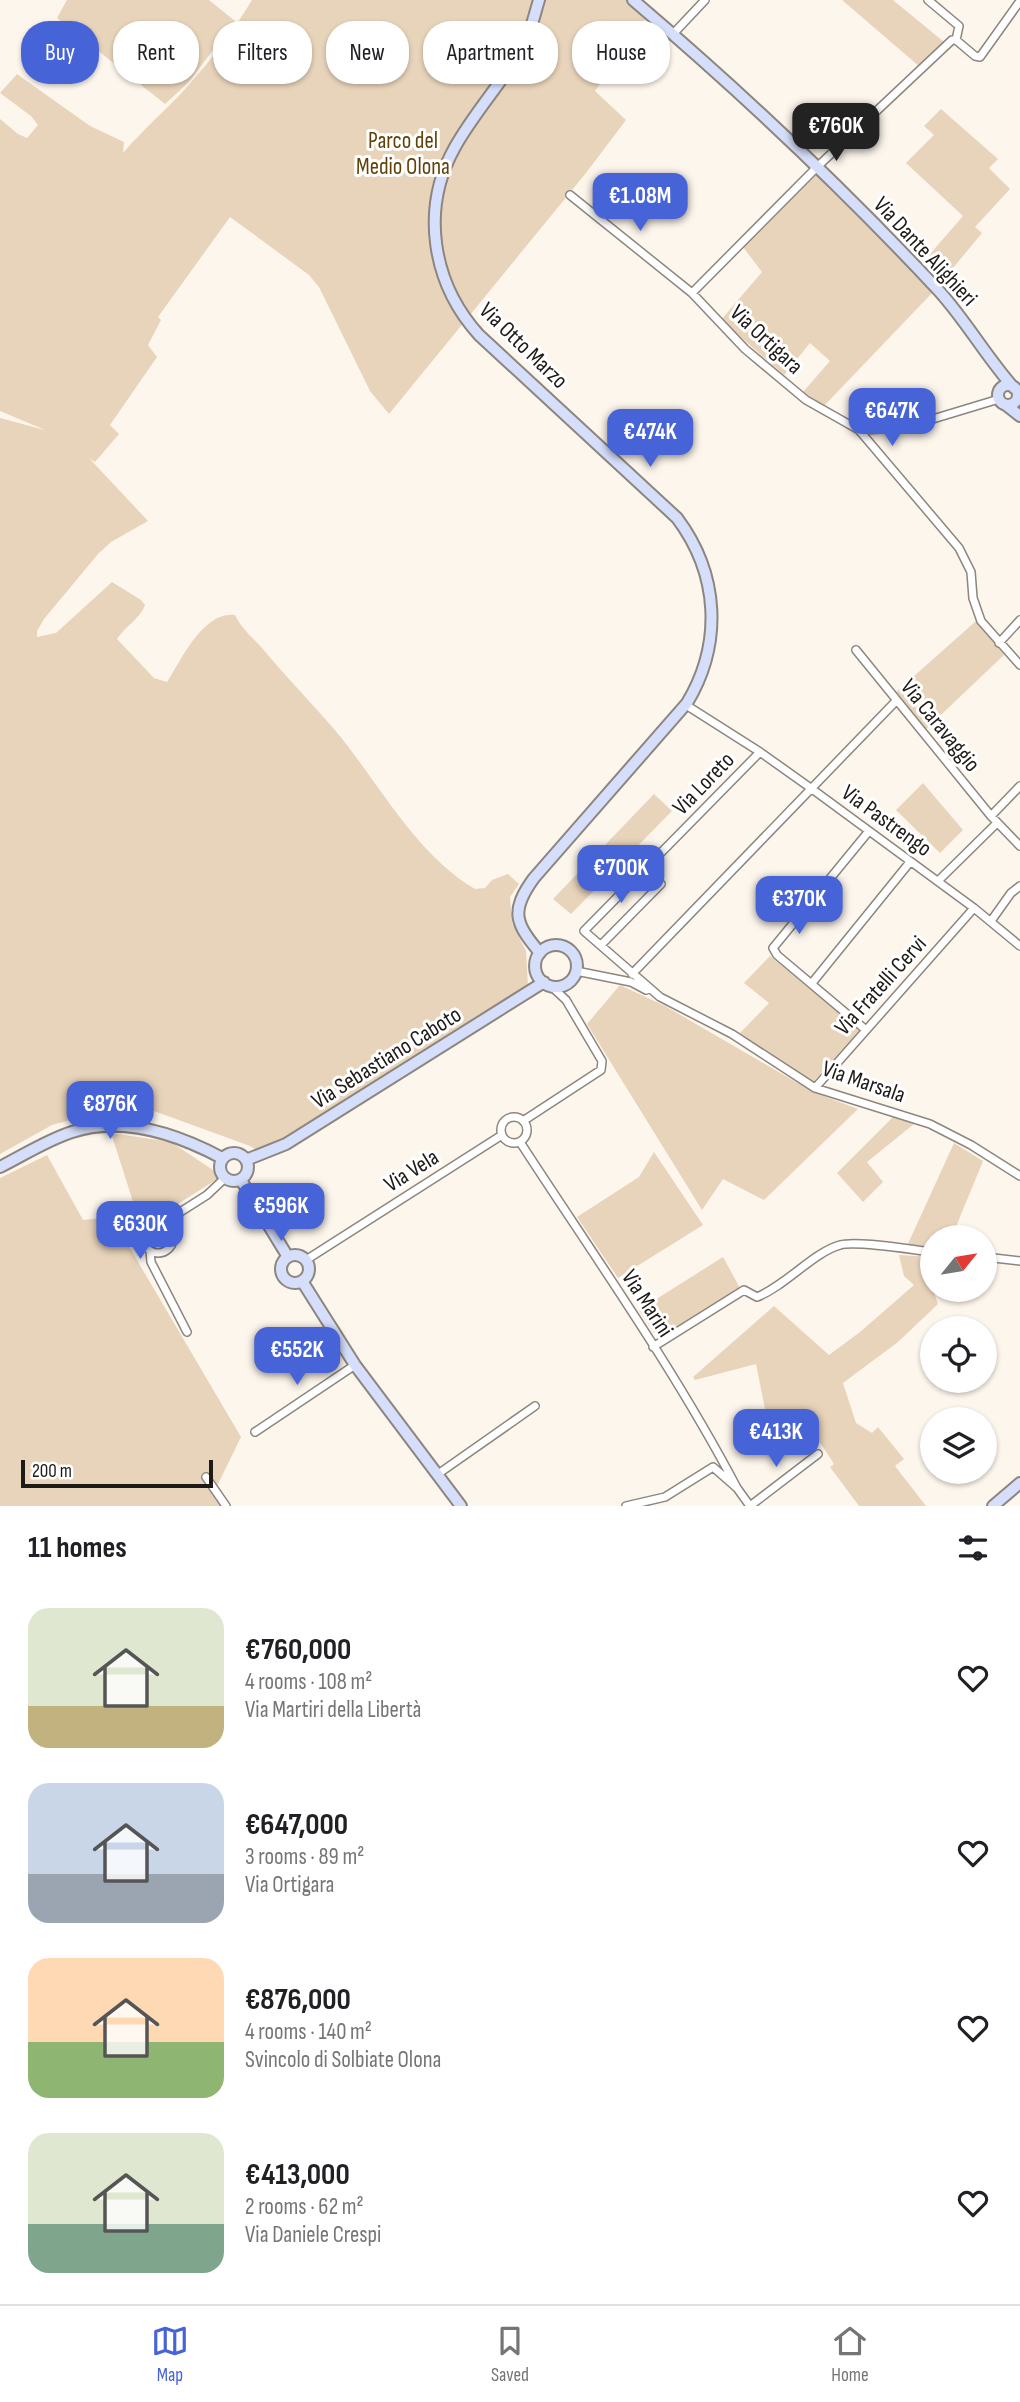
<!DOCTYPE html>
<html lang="en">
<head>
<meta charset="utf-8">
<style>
	:root { --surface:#fff; --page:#f2f2f2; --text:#202124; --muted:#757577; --line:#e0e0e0; --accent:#4664d7 }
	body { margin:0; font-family:"Sofia Sans Condensed",sans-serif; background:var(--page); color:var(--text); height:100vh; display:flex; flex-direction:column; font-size:26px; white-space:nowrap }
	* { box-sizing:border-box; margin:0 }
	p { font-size:23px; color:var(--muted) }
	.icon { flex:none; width:38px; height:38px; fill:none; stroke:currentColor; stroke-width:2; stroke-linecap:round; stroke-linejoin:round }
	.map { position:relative; height:1506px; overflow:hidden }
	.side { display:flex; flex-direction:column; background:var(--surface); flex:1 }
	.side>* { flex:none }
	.hud { position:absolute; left:21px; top:21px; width:978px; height:63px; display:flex; gap:14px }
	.needle { width:46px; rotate:60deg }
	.buttons { position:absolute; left:920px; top:1225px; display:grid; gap:14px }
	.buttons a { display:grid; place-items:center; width:77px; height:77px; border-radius:50%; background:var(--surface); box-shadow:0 2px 5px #0004; font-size:35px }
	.scale { position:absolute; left:21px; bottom:18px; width:192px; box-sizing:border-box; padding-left:7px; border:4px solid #1d1a17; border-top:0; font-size:19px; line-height:24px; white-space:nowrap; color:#1d1a17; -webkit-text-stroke:5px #fff; paint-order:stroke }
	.price { position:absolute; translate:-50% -60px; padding:0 16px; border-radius:14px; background:var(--accent); color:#fff; font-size:23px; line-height:46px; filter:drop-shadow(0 2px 4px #0008) }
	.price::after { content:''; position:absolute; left:50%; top:42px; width:21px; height:16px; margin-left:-10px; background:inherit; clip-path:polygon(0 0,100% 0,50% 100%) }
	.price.selected { background:#222; color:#fff }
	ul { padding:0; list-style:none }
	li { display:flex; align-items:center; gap:21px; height:175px; padding:0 28px }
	li span { display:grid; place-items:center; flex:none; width:196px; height:140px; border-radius:21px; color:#555 }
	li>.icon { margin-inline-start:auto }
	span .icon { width:84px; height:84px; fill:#fffc; stroke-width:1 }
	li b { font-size:30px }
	h2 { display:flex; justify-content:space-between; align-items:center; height:84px; padding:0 28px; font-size:30px }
	.tag { padding:0 24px; border-radius:28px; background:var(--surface); box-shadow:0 2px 5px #0004; font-size:24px; line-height:63px }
	.tag.selected { background:var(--accent); color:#fff }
	.menu { display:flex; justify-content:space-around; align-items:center; height:98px; border-top:2px solid var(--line); background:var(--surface); font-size:19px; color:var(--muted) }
	.menu a { display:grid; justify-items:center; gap:4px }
	.menu .selected { color:var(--accent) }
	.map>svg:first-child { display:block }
	.green { fill:#e8d4ba }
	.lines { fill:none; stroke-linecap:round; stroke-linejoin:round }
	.street-casing { stroke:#8d867e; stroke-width:10 }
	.secondary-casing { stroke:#8d867e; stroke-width:14 }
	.street { stroke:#fff; stroke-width:7 }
	.secondary { stroke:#d5defb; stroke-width:10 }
	.labels { text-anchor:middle; stroke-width:6; stroke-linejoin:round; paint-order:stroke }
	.park-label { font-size:23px; fill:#614108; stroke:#fff }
	.street-label { font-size:23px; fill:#1d1a17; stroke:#fff }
</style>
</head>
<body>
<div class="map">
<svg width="1020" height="1506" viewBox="0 0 1020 1506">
	<rect width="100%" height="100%" fill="#fdf6ed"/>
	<path class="green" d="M 67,0 L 209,0 L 235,21 L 188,83 L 165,104 L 57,18 Z
		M 252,0 L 632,0 L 646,18 L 595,91 L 626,120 L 586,173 L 389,414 L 370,391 L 319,287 L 309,275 L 230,217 L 158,317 L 161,320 L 148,345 L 157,357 L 110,425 L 119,434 L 95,462 L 89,458 L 148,521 L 111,542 L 98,554 L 44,619 L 37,631 L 37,637 L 56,633 L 112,582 L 141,600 L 145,605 C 140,619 125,626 117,639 L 154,678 L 167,682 C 182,659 203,611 235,615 C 241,628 252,637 262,648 C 285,676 310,701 334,729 C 378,781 415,854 475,889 L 485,888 L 492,880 L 508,874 L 519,884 L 510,897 L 512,923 L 526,951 L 528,987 L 260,1152 L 250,1146 L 132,1103 L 52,1125 L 0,1154 L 0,418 L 45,430 L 0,411 L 0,119 L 18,134 L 27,138 L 38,125 L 31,116 L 0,93 L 17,74 L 90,126 L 124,142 L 123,153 C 145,127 172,105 194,79 C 216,54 235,28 252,0 Z
		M 842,0 L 893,0 L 944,42 L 920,67 Z
		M 941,109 L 998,159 L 989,168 L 1010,189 L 975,227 L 982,233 L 943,280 L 924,261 L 963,216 L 906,163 L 934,135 L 924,126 Z
		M 816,175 L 933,292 L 824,406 L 803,392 L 830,361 L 810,343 L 784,375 L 721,320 L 762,272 L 743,247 Z
		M 976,621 L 1004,655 L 926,729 L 895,693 Z
		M 923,783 L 963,830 L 940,853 L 896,810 Z
		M 654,794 L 672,811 L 571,914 L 553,899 Z
		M 770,956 L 860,1030 L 813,1082 L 740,1033 L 769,1003 L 744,983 Z
		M 620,985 L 665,1006 L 813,1092 L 858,1109 L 764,1200 L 723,1179 L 702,1210 L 587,1024 Z
		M 894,1116 L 914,1124 L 867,1162 L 883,1182 L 863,1202 L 837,1173 Z
		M 111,1133 L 171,1142 L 222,1176 L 124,1238 L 241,1437 L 217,1486 L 231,1506 L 0,1506 L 0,1178 L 47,1155 L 83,1220 L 137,1214 Z
		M 954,1143 L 983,1161 L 953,1234 L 951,1237 L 933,1237 L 933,1246 L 907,1246 Z
		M 654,1152 L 703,1225 L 618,1278 L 577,1217 L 639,1177 Z
		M 899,1255 L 933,1257 L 932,1287 L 938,1304 L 898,1342 L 843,1383 L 856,1423 L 872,1433 L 878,1427 L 904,1459 L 895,1466 L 926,1506 L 859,1506 L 830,1467 L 834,1464 C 815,1433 806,1422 768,1424 L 756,1364 L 695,1380 L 693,1377 L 774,1306 L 829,1355 L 860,1332 L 914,1285 L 904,1276 Z
		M 723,1257 L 740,1288 L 663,1335 L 654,1333 L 639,1310 Z"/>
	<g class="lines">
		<defs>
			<path id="street" d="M 928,0 L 959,26 L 956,40
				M 673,34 L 705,0
				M 570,195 L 692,293 L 745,349 L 806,400 L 859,430 L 959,548 L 971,572 L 973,598 L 981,621 L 1020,665
				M 692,293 L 817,167 L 952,40 L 956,40 L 975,56 L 980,57 L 1020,1
				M 859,430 L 903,428 L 999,399
				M 999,643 L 1020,620
				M 856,650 L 991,816 L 1020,846
				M 686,705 L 760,752 L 812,789 L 974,908 L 1020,946
				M 760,752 L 584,931 L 660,997 L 732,1034 L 815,1088 L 930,1124 L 971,1145 L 1020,1176
				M 991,816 L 1020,786
				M 938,881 L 997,823
				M 991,921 L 1011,893 L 1020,886
				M 601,945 L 661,884
				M 576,971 L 631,982 L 646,990
				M 632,974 L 896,701
				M 812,983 L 910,862
				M 866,1030 L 777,955 L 773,948 L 869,831
				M 815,1088 L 974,908
				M501 1130a13 13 0 1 1 26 0a13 13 0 1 1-26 0Z
				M 523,1121 L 601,1070 L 602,1061 L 566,1000 L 551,986
				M 520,1142 C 594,1256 674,1368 737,1488
				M143 1238a15 15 0 1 1 30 0a15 15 0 1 1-30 0Z
				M 163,1223 L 207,1195 L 225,1178
				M 150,1251 L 151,1262 L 187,1332
				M 985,1257 L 1020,1261
				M 306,1260 L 502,1135
				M 653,1347 L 744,1290 L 757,1297 C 785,1286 814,1252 840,1245 C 856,1240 913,1250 933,1252
				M 255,1432 L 355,1365
				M 438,1474 L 535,1406
				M 206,1477 L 226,1506
				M 626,1506 L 665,1497 L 713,1467 L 737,1488 L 750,1506
				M 750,1506 L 818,1454"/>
			<path id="secondary" d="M 539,0 C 534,16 530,36 521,50 C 501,84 474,113 455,147 C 420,209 432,283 479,335 L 677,518 C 719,574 723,643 687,703 L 534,878 C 509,912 516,924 540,953
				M 633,0 C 740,91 843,188 939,291 C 967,322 987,358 1014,388
				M998 395a10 10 0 1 1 20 0a10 10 0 1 1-20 0Z
				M 1006,405 L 1020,416
				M535 966a21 21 0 1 1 42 0a21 21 0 1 1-42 0Z
				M220 1167a14 14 0 1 1 28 0a14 14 0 1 1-28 0Z
				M 246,1160 L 286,1144 L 544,982
				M 0,1167 C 24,1155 47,1140 72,1132 C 123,1115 177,1134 222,1158
				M 241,1180 L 288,1257
				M281 1269a14 14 0 1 1 28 0a14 14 0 1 1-28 0Z
				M 302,1281 L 355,1365 L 461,1506
				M 993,1506 L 1020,1483"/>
		</defs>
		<use href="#street" class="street-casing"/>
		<use href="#secondary" class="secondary-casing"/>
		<use href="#street" class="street"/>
		<use href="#secondary" class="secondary"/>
	</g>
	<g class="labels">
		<g class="park-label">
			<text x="403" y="148">Parco del<tspan x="403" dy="26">Medio Olona</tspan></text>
		</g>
		<g class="street-label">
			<text transform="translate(926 251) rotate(47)" y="8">Via Dante Alighieri</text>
			<text transform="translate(767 339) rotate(43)" y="8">Via Ortigara</text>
			<text transform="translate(524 345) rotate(44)" y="8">Via Otto Marzo</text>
			<text transform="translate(941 725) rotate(51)" y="8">Via Caravaggio</text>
			<text transform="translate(703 783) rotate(-46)" y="8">Via Loreto</text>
			<text transform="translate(887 820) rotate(36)" y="8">Via Pastrengo</text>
			<text transform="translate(880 985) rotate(-48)" y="8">Via Fratelli Cervi</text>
			<text transform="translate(386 1057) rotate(-32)" y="8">Via Sebastiano Caboto</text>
			<text transform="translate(864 1081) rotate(19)" y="8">Via Marsala</text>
			<text transform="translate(411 1170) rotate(-32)" y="8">Via Vela</text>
			<text transform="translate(648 1303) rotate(57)" y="8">Via Marini</text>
		</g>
	</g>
</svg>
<div class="buttons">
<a><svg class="needle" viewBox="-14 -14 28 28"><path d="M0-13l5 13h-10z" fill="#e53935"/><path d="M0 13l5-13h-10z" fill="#757577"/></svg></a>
<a><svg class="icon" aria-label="locate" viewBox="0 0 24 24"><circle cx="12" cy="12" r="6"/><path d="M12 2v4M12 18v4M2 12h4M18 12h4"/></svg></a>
<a><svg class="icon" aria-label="layers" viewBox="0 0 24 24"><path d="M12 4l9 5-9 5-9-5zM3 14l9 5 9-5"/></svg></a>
</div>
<div class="scale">200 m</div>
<b class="price selected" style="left:836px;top:163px">€760K</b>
<b class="price" style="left:640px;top:233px">€1.08M</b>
<b class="price" style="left:892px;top:448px">€647K</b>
<b class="price" style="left:650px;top:469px">€474K</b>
<b class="price" style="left:621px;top:905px">€700K</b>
<b class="price" style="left:799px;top:936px">€370K</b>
<b class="price" style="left:110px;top:1141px">€876K</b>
<b class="price" style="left:281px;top:1243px">€596K</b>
<b class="price" style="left:140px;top:1261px">€630K</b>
<b class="price" style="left:297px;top:1387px">€552K</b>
<b class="price" style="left:776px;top:1469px">€413K</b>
<div class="hud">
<a class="tag selected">Buy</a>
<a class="tag">Rent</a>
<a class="tag">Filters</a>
<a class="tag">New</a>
<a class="tag">Apartment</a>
<a class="tag">House</a>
</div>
</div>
<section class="side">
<h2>11 homes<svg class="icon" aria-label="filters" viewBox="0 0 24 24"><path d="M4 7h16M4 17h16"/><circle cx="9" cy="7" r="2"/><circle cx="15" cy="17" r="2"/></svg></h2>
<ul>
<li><span style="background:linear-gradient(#dfe7d0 70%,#c2b280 0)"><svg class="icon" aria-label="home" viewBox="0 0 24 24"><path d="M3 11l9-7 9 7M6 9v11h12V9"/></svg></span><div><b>€760,000</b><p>4 rooms · 108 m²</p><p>Via Martiri della Libertà</p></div><svg class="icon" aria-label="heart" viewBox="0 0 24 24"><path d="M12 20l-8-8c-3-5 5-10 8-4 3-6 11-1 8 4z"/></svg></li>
<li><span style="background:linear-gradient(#c9d6e8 65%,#9aa5b1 0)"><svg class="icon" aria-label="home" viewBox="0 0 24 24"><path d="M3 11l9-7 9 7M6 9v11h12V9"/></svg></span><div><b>€647,000</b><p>3 rooms · 89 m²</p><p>Via Ortigara</p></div><svg class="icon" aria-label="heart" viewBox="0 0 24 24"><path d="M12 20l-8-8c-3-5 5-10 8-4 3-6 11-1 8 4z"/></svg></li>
<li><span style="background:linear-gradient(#ffd9b3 60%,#8fb573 0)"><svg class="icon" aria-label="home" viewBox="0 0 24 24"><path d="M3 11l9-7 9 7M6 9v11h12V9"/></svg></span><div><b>€876,000</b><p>4 rooms · 140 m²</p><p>Svincolo di Solbiate Olona</p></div><svg class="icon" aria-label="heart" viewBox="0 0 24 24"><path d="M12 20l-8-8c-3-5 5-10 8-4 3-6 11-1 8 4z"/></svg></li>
<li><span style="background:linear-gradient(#dfe7d0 65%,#7fa58c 0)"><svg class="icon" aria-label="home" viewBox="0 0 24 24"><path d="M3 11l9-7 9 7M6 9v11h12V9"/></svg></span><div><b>€413,000</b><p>2 rooms · 62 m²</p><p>Via Daniele Crespi</p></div><svg class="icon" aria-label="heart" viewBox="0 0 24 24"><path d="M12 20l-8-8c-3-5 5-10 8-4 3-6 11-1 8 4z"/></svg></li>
</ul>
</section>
<nav class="menu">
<a class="selected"><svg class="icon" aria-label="map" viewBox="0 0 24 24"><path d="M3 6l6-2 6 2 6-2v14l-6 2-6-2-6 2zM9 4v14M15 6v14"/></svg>Map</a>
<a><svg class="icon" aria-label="saved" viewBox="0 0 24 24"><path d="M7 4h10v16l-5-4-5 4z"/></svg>Saved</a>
<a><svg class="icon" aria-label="home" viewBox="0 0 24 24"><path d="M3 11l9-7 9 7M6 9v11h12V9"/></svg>Home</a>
</nav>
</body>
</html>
